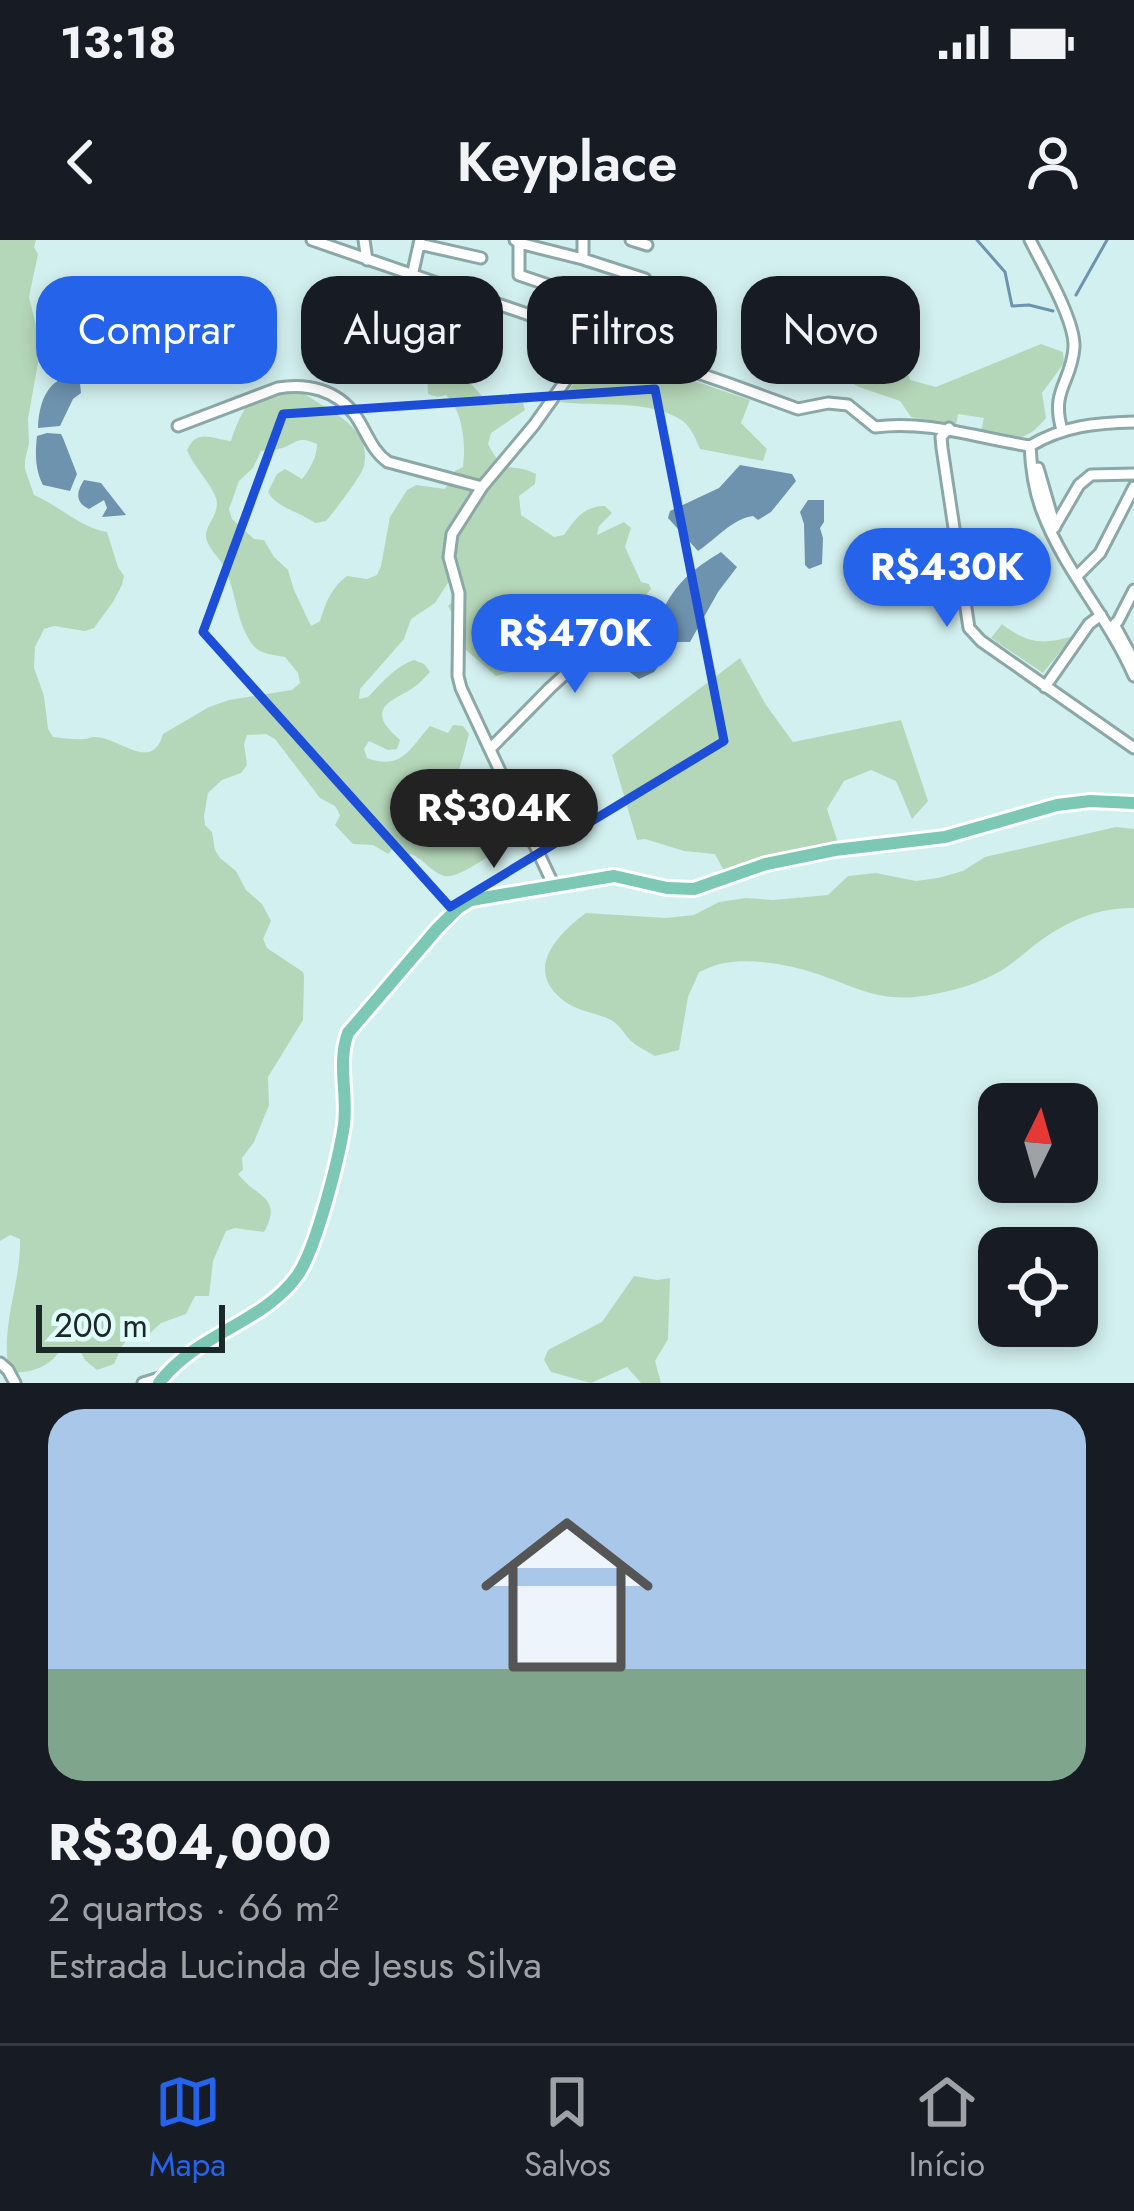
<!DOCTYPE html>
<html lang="pt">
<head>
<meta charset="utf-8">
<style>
	:root { --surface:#171b24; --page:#242831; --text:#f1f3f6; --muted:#9ea1a6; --line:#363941; --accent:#2563eb }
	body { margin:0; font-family:Jost,sans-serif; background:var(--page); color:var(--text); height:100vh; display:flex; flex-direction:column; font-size:45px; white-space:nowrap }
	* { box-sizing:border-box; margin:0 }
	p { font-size:39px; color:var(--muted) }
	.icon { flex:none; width:66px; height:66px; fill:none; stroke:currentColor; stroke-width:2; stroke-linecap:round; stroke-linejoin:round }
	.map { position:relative; height:1143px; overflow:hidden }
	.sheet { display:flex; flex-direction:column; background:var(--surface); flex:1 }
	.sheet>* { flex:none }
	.hud { position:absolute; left:36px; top:36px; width:1062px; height:108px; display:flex; gap:24px }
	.needle { width:78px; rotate:5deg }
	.controls { position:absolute; left:978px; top:843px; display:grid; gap:24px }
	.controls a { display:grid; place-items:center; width:120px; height:120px; border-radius:24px; background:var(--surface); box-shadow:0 6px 18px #0003; font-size:60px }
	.scale { position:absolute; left:36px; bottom:30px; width:189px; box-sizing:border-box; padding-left:12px; border:6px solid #1c2727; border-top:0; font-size:33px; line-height:42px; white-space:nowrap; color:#1c2727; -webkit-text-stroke:9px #e0fdfc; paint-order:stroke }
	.price { position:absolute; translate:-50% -102px; padding:0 27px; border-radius:42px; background:var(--accent); color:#fff; font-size:39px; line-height:78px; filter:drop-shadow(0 3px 6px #0008) }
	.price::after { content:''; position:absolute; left:50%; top:72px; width:36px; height:27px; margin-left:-18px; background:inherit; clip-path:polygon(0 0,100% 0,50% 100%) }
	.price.selected { background:#222; color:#fff }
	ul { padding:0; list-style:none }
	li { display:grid; align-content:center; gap:24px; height:636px; padding:0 48px }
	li+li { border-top:3px solid var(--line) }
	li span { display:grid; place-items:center; height:372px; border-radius:36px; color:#555 }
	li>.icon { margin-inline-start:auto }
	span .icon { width:216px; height:216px; fill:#fffc; stroke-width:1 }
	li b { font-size:51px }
	.tag { padding:0 42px; border-radius:36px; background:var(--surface); box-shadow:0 6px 18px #0003; font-size:42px; line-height:108px }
	.tag.selected { background:var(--accent); color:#fff }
	.status { display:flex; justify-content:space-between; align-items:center; height:84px; padding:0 60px; background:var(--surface); direction:ltr }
	.status svg { height:33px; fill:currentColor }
	header { display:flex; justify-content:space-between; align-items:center; height:156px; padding:0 48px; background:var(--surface); font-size:54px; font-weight:600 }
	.tab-bar { display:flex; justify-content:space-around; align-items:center; height:168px; border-top:3px solid var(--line); background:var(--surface); font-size:33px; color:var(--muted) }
	.tab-bar a { display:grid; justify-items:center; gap:6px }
	.tab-bar .selected { color:var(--accent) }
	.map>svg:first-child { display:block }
	.green { fill:#b5d7b9 }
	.water { fill:#6e93ae }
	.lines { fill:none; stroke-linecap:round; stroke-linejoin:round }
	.stream { stroke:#6e93ae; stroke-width:3 }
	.minor-casing { stroke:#8ba7a6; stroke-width:15 }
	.major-casing { stroke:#fff; stroke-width:18 }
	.minor { stroke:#fff; stroke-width:9 }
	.major { stroke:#7cc8b5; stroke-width:12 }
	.marked { fill:none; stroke:#1d4ed8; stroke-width:9; stroke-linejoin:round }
</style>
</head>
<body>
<div class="status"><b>13:18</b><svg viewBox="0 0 49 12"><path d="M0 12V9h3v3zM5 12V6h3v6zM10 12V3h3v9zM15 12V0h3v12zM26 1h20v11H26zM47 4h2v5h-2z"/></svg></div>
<header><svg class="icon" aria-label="back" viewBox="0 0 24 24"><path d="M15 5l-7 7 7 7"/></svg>Keyplace<svg class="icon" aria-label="person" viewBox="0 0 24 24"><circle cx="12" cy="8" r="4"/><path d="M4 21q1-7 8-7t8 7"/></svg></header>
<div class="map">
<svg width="1134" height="1143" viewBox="0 0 1134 1143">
	<rect width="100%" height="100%" fill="#d2f0ef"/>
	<path class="green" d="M 0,0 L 36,0 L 34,7 L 38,14 L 29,57 L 41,106 L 28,179 L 29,204 L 25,220 L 25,229 L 34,255 C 60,266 79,287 107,292 L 118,327 L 124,336 L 122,345 L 113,362 L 94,388 L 85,391 L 54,386 L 44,389 L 35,407 L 34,428 L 44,456 L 48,489 L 53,497 C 63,498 75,500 84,499 C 88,499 91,497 94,497 C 118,496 152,534 163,494 L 209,467 L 229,460 L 292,450 L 300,443 L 298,433 L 285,417 C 273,414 260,415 252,404 C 235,380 237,351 223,325 C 218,316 204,304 206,293 C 209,281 220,272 216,258 C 210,242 193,226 187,210 C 197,188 212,199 231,201 C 237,180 256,137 285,143 C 295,145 308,157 317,162 C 342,177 371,193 364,226 C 361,237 335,270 326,281 L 315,283 C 300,272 277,268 268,252 L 277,234 L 285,229 L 302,239 C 310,229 317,217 317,204 C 295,194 297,205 278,209 C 273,211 267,210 261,211 L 253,228 L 239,241 L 229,269 L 232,279 L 254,299 L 264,300 L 274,317 L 288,330 L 294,350 L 311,386 L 320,381 C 326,362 331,348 347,336 L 367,339 L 377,335 L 381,326 L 390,277 L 407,250 L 416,245 L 445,249 L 455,231 L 463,227 C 466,204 463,171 446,155 L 438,157 L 428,154 L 427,135 L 440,119 L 449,120 L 483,157 L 491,162 L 523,163 L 525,170 L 491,193 L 488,204 C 507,240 509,220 536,234 L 535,244 L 519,256 L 521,275 L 554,297 L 564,295 C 575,279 584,266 605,266 L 612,273 L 599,286 L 597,295 L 624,282 L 631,288 L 625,307 L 641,342 L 649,344 L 651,349 L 609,400 L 588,407 L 557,432 L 546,432 L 532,420 L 516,431 L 496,436 L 458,403 L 458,384 L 448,366 L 462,353 L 451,338 L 435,363 L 411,379 L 404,399 L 360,449 L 359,459 L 368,457 C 383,442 393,428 414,420 L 424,424 L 430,432 C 427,435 418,445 414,447 C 402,457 373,463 385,484 C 389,490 395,495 400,500 L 397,509 L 388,510 L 369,501 L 364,509 L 367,518 C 402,531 410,508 430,486 L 448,493 L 453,485 L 463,486 L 469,494 C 465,507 461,531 453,540 L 433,541 L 426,548 L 427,558 C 445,564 462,557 481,555 L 492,582 L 515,577 L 521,580 C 518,589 519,590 512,597 C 501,609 458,640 444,636 C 431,632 424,619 411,614 L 405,619 L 396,606 L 388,614 L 373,605 L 353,604 L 335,585 L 340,576 L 338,571 L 335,566 L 320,558 L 275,499 L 266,494 L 247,495 L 244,504 L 247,525 L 241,533 L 222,540 L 208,553 L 204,576 L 205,585 L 212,592 L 215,610 L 220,618 L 236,631 L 246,650 L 262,664 L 271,681 L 263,699 L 267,708 L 303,732 L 304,736 L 303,780 L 268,837 L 269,865 L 254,902 L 242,918 L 243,930 L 238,934 C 255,957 284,957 264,992 L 235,988 L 226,991 L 213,1021 L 209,1056 L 195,1056 L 186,1074 L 161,1083 L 148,1095 L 130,1097 L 122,1106 L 114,1124 L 97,1130 L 85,1120 L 79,1109 L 62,1108 C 50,1127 31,1134 9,1132 C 0,1084 21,1045 20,999 L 10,995 L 0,1001 Z
		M 897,101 L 910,140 L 936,147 L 1041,104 L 1063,112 L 1064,123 L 1042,153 L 1046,178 C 1023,206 1013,198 981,191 L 984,178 L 958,174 L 956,185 L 911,177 L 900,161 L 859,147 L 829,130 Z
		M 600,109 L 750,160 L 741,183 L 767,209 L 763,221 L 700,209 C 695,197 690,184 678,178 C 644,159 597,167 560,162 Z
		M 1002,384 C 1028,404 1043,405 1073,396 L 1043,433 L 991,398 Z
		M 740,418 L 766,465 L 793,502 L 901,480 L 928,561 L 912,579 L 896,541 L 871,530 L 844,541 L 827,569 L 838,603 L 725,633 L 715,614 L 684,611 L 645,599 L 637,600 L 612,515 Z
		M 1116,587 L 1134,589 L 1134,668 C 1099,667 1068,681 1040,701 C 1025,712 1011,726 995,734 C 971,747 941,754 915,757 C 872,761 846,742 808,731 C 784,724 749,718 725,723 C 716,724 707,729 699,732 L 688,757 L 679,810 L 655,816 C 647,811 638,807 631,801 C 624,794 620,785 611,780 C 597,773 581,772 567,763 C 522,732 555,696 586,673 L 666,678 L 694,675 L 719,662 L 746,658 L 773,660 L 828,655 L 848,636 L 876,633 L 916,641 L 938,638 L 963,631 L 985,617 Z
		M 634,1036 L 657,1040 L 670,1038 L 668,1099 L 655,1121 L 661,1143 L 641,1143 L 627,1127 L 591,1143 L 551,1132 L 544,1120 L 548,1110 L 602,1082 Z"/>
	<path class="water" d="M 156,39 L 162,52 L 160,56 L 132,68 L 126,53 Z
		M 68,136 L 80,143 L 81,153 L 73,159 L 60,186 L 38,188 C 39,165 45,143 68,136 Z
		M 47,193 L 61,194 L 63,198 L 77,234 L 70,251 L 43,245 C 35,229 35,214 37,196 Z
		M 740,225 L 792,234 L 796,241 L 771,272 L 758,280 L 753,276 C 732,279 716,299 698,311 L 668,278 L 670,271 L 719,248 Z
		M 84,240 L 101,243 L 126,275 L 102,277 L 107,268 L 104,260 L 89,269 C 74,262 77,251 84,240 Z
		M 808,260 L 824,260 L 824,282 L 820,288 L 823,298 L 822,324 L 809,329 L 805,325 L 804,284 L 800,272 Z
		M 721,312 L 737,327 L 718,352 L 690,402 L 668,402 L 675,390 L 661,374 C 675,343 693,329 721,312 Z
		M 645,411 L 662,421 L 654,432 L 639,439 L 627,430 Z"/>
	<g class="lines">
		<path class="stream" d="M 977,0 L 1005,32 L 1012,66 L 1029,65 L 1053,71
			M 1076,55 L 1107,0"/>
		<defs>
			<path id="minor" d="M 312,0 L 724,142 L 798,169 L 828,163 L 848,165 L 875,187 C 929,180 977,198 1030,206
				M 364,0 L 367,20
				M 515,0 L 519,3 L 519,35 L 658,82
				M 583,0 L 583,19
				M 631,0 L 647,5
				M 1030,0 C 1043,26 1075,80 1074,107 C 1072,142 1050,150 1062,190
				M 519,3 L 583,19 L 645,39
				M 419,4 L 481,18
				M 412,36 L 420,0
				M 597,63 L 601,99
				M 178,186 L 278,148 C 307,143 337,150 355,175 C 367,192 371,210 388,222 L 482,247
				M 949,188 L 941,197 L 942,208 L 969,388 L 981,401 L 1134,508
				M 1030,206 C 1031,228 1034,250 1042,271 C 1064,330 1109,378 1134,436
				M 1030,206 C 1063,186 1095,183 1134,182
				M 1038,228 L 1055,287
				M 1054,288 L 1079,245 L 1091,235 L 1134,234
				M 1077,336 L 1100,313 L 1134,247
				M 1116,388 L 1134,421
				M 1110,389 L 1118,381 L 1134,350
				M 1045,447 L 1089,384 L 1101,375
				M 490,509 L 550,448 L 597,405 L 623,372
				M 554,646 L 461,448 L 458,436 L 459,353 L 449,317 L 452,294 L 482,247 L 534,185 L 596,98
				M 0,1123 L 8,1130 L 15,1143
				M 143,1143 L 163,1137"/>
			<path id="major" d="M 159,1143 C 197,1093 262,1084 297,1036 C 316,1010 339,918 344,885 C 348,854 337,823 348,793 L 437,689 L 458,668 L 471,660 L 614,636 L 667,648 L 694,649 L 766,624 L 835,610 L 945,597 L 1057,565 L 1090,561 L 1134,563"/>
		</defs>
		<use href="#minor" class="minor-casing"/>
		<use href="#major" class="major-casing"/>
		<use href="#minor" class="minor"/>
		<use href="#major" class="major"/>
	</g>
	<path class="marked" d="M 655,149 L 724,501 L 450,667 L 203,392 L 283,174 Z"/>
</svg>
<div class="controls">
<a><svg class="needle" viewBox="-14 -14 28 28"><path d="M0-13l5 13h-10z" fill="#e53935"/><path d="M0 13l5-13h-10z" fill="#9ea1a6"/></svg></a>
<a><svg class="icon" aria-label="locate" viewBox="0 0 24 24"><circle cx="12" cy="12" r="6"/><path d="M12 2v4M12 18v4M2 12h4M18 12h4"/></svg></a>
</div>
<div class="scale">200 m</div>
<b class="price" style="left:947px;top:390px">R$430K</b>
<b class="price" style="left:575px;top:456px">R$470K</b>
<b class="price selected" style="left:494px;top:631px">R$304K</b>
<div class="hud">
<a class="tag selected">Comprar</a>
<a class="tag">Alugar</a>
<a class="tag">Filtros</a>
<a class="tag">Novo</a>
</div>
</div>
<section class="sheet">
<ul>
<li><span style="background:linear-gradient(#a9c7e8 70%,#7fa58c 0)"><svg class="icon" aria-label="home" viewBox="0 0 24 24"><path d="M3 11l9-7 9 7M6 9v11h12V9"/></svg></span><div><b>R$304,000</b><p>2 quartos · 66 m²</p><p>Estrada Lucinda de Jesus Silva</p></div></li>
</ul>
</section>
<nav class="tab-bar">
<a class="selected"><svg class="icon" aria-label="map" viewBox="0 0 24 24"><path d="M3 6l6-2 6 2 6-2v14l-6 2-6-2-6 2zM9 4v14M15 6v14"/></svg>Mapa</a>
<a><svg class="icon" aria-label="saved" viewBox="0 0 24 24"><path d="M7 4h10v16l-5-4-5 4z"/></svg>Salvos</a>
<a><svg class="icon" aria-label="home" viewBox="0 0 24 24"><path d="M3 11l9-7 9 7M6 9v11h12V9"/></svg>Início</a>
</nav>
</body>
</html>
